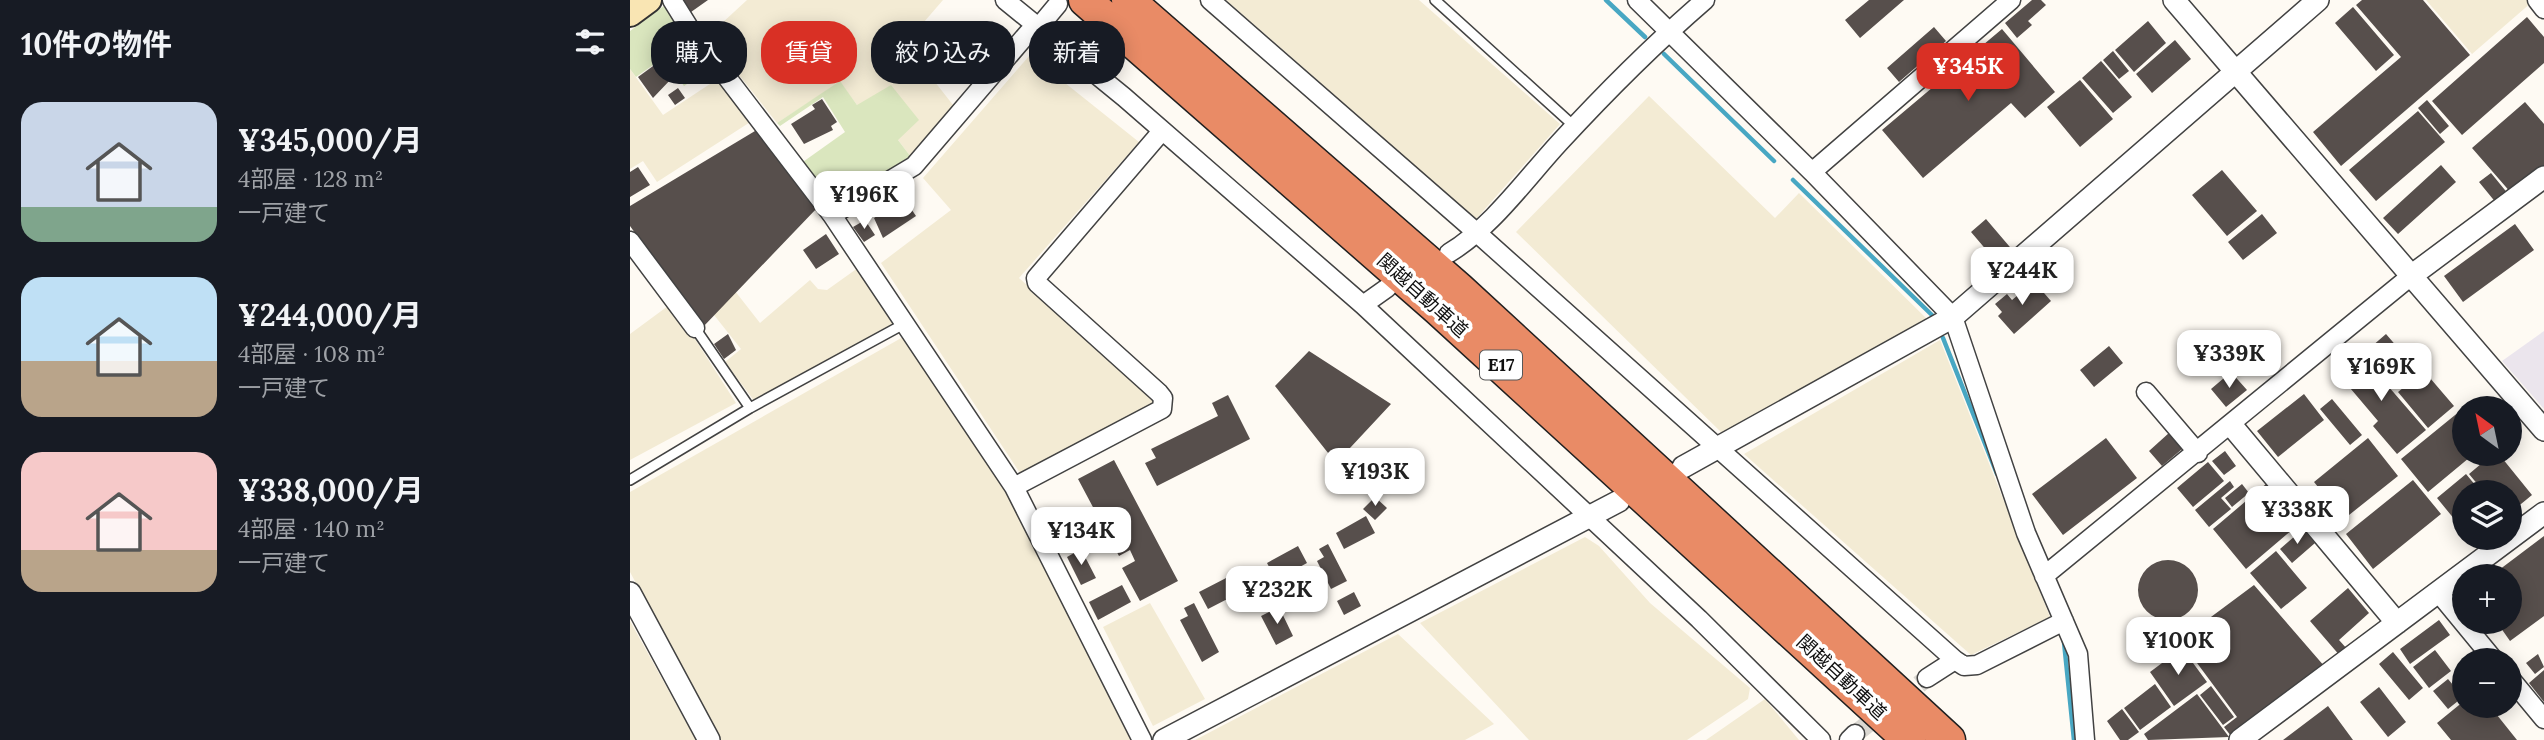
<!DOCTYPE html>
<html lang="ja">
<head>
<meta charset="utf-8">
<style>
	:root { --surface:#171b24; --page:#242831; --text:#f1f3f6; --muted:#9ea1a6; --accent:#d93025 }
	body { margin:0; font-family:Lora,"Noto Sans JP",serif; background:var(--page); color:var(--text); height:100vh; display:flex; flex-direction:column; font-size:26px; white-space:nowrap }
	* { box-sizing:border-box; margin:0 }
	p { font-size:23px; color:var(--muted) }
	.icon { flex:none; width:38px; height:38px; fill:none; stroke:currentColor; stroke-width:2; stroke-linecap:round; stroke-linejoin:round }
	.map { position:relative; flex:1; overflow:hidden }
	.side { display:flex; flex-direction:column; background:var(--surface); width:630px }
	.side>* { flex:none }
	.hud { position:absolute; left:21px; top:21px; width:665px; height:63px; display:flex; gap:14px }
	.needle { width:46px; rotate:327deg }
	.buttons { position:absolute; left:1822px; top:396px; display:grid; gap:14px }
	.buttons a { display:grid; place-items:center; width:70px; height:70px; border-radius:50%; background:var(--surface); box-shadow:0 4px 18px #0003; font-size:35px }
	.price { position:absolute; translate:-50% -60px; padding:0 16px; border-radius:14px; background:#fff; color:#222; font-size:23px; line-height:46px; filter:drop-shadow(0 2px 4px #0008) }
	.price::after { content:''; position:absolute; left:50%; top:42px; width:21px; height:16px; margin-left:-10px; background:inherit; clip-path:polygon(0 0,100% 0,50% 100%) }
	.price.on { background:var(--accent); color:#fff }
	ul { padding:0; list-style:none }
	li { display:flex; align-items:center; gap:21px; height:175px; padding:0 21px }
	li span { display:grid; place-items:center; flex:none; width:196px; height:140px; border-radius:21px; color:#555 }
	li>.icon { margin-inline-start:auto }
	span .icon { width:84px; height:84px; fill:#fffc; stroke-width:1 }
	li b { font-size:30px }
	h2 { display:flex; justify-content:space-between; align-items:center; height:84px; padding:0 21px; font-size:30px }
	.tag { padding:0 24px; border-radius:28px; background:var(--surface); box-shadow:0 4px 18px #0003; font-size:24px; line-height:63px }
	.tag.on { background:var(--accent); color:#fff }
	main { display:flex; flex:1; min-height:0 }
	.map>svg:first-child { display:block }
	.industrial { fill:#ebe5ed }
	.farmland { fill:#f3ebd4 }
	.green { fill:#dae6be }
	.lines { fill:none; stroke-linecap:round; stroke-linejoin:round }
	.stream { stroke:#48a7c3; stroke-width:4.5 }
	.building { fill:#574f4c }
	.minor-tunnel { stroke:#dad7d1; stroke-width:18; stroke-dasharray:18 9; stroke-linecap:butt }
	.service-casing { stroke:#424242; stroke-width:12 }
	.minor-casing { stroke:#424242; stroke-width:21 }
	.tertiary-casing { stroke:#424242; stroke-width:24 }
	.secondary-casing { stroke:#313131; stroke-width:28 }
	.motorway-casing { stroke:#202020; stroke-width:35 }
	.service { stroke:#fff; stroke-width:9 }
	.minor { stroke:#fff; stroke-width:18 }
	.tertiary { stroke:#fff; stroke-width:21 }
	.secondary { stroke:#f9e5b3; stroke-width:24 }
	.motorway { stroke:#e98b66; stroke-width:32 }
	.labels { text-anchor:middle; stroke-width:7; stroke-linejoin:round; paint-order:stroke }
	.shield { fill:#fff; stroke:#575757; stroke-width:2 }
	.shield-label { font-size:18px; font-weight:bold; fill:#0f0f0f }
	.street-label { font-size:19px; fill:#0f0f0f; stroke:#fff }
</style>
</head>
<body>
<main>
<section class="side">
<h2>10件の物件<svg class="icon" aria-label="filters" viewBox="0 0 24 24"><path d="M4 7h16M4 17h16"/><circle cx="9" cy="7" r="2"/><circle cx="15" cy="17" r="2"/></svg></h2>
<ul>
<li><span style="background:linear-gradient(#c9d6e8 75%,#7fa58c 0)"><svg class="icon" aria-label="home" viewBox="0 0 24 24"><path d="M3 11l9-7 9 7M6 9v11h12V9"/></svg></span><div><b>¥345,000/月</b><p>4部屋 · 128 m²</p><p>一戸建て</p></div></li>
<li><span style="background:linear-gradient(#bfe0f5 60%,#b9a48a 0)"><svg class="icon" aria-label="home" viewBox="0 0 24 24"><path d="M3 11l9-7 9 7M6 9v11h12V9"/></svg></span><div><b>¥244,000/月</b><p>4部屋 · 108 m²</p><p>一戸建て</p></div></li>
<li><span style="background:linear-gradient(#f6c9c9 70%,#b9a48a 0)"><svg class="icon" aria-label="home" viewBox="0 0 24 24"><path d="M3 11l9-7 9 7M6 9v11h12V9"/></svg></span><div><b>¥338,000/月</b><p>4部屋 · 140 m²</p><p>一戸建て</p></div></li>
</ul>
</section>
<div class="map">
<svg width="1914" height="740" viewBox="0 0 1914 740">
	<rect width="100%" height="100%" fill="#fefaf3"/>
	<path class="industrial" d="M 1914,331 L 1914,409 L 1872,361 Z"/>
	<path class="farmland" d="M 117,0 L 313,0 L 275,44 L 327,110 L 284,161 L 268,140 L 227,105 L 210,82 L 147,123 L 78,36 Z
		M 596,0 L 789,0 L 930,124 L 846,219 Z
		M 1796,0 L 1900,0 L 1902,2 L 1842,54 Z
		M 400,55 L 509,142 L 389,278 L 522,396 L 525,405 L 390,473 L 251,263 L 321,210 L 293,178 Z
		M 0,69 L 33,115 L 89,78 L 125,119 L 27,182 L 13,161 L 0,169 Z
		M 1019,96 L 1145,218 L 1169,193 L 1297,319 L 1092,433 L 886,232 Z
		M 232,265 L 267,324 L 125,402 L 95,362 L 111,349 L 84,315 L 105,291 L 130,323 L 180,280 L 188,289 L 197,290 Z
		M 38,306 L 65,339 L 106,403 L 0,460 L 0,334 Z
		M 273,337 L 379,496 L 504,740 L 90,740 L 0,572 L 0,492 Z
		M 1310,340 L 1420,617 L 1341,655 L 1114,454 Z
		M 955,537 L 969,546 L 1020,603 L 1120,688 L 1118,699 L 1057,740 L 899,740 L 790,623 Z
		M 520,603 L 575,699 L 523,726 L 473,627 Z
		M 0,621 L 66,740 L 0,740 Z
		M 768,634 L 864,724 L 835,740 L 565,740 Z
		M 1135,699 L 1169,740 L 1076,740 Z"/>
	<path class="green" d="M 35,5 L 82,68 L 54,86 L 33,58 L 6,77 L 0,69 L 0,31 Z
		M 210,81 L 227,105 L 261,85 L 289,120 L 268,140 L 284,161 L 205,209 L 170,164 L 215,132 L 193,97 L 150,126 L 147,123 Z"/>
	<g class="lines">
		<path class="stream" d="M 976,0 L 1015,37
			M 1034,54 L 1144,161
			M 1163,180 L 1305,318
			M 1313,338 L 1367,474
			M 1434,642 L 1444,740"/>
	</g>
	<path class="building" d="M 52,0 L 78,0 L 61,12 Z
		M 1239,0 L 1274,0 L 1230,38 L 1215,20 Z
		M 1402,0 L 1411,0 L 1416,5 L 1398,21 L 1402,25 L 1387,38 L 1375,23 Z
		M 1732,0 L 1793,0 L 1840,55 L 1711,166 L 1683,132 L 1771,57 L 1726,5 Z
		M 1723,7 L 1764,55 L 1746,71 L 1705,23 Z
		M 1897,17 L 1914,37 L 1914,63 L 1832,135 L 1802,101 Z
		M 1518,21 L 1536,43 L 1504,72 L 1485,50 Z
		M 1304,27 L 1316,41 L 1269,82 L 1257,68 Z
		M 1372,29 L 1425,92 L 1395,118 L 1381,103 L 1293,178 L 1252,130 Z
		M 1545,40 L 1561,59 L 1522,93 L 1506,74 Z
		M 1483,51 L 1499,71 L 1489,79 L 1473,60 Z
		M 30,61 L 42,78 L 23,98 L 8,77 Z
		M 1471,61 L 1502,97 L 1483,113 L 1452,78 Z
		M 1450,80 L 1483,119 L 1450,147 L 1417,107 Z
		M 48,88 L 55,98 L 45,105 L 38,95 Z
		M 192,99 L 207,122 L 201,126 L 203,130 L 174,144 L 161,124 L 185,109 L 182,105 Z
		M 1797,100 L 1819,126 L 1810,134 L 1788,108 Z
		M 1895,102 L 1914,124 L 1914,166 L 1882,194 L 1842,148 Z
		M 1788,111 L 1815,142 L 1746,201 L 1719,170 Z
		M 130,128 L 188,207 L 73,327 L 0,226 L 0,206 Z
		M 1811,165 L 1826,182 L 1768,234 L 1753,218 Z
		M 8,167 L 20,185 L 0,197 L 0,172 Z
		M 1592,170 L 1627,211 L 1597,236 L 1562,195 Z
		M 1861,173 L 1879,195 L 1867,204 L 1849,182 Z
		M 271,194 L 286,216 L 253,238 L 244,218 L 250,214 L 247,210 Z
		M 1632,214 L 1647,233 L 1613,260 L 1598,242 Z
		M 1356,219 L 1385,253 L 1370,266 L 1341,232 Z
		M 235,220 L 245,235 L 234,242 L 223,227 Z
		M 1885,224 L 1904,250 L 1833,302 L 1814,276 Z
		M 196,234 L 209,254 L 186,269 L 173,250 Z
		M 1400,285 L 1403,288 L 1407,285 L 1421,301 L 1384,334 L 1368,316 L 1372,312 L 1365,304 L 1377,294 L 1382,300 Z
		M 98,334 L 106,350 L 94,359 L 84,344 Z
		M 1756,334 L 1787,370 L 1765,389 L 1734,353 Z
		M 1479,346 L 1493,363 L 1464,387 L 1450,370 Z
		M 1727,350 L 1796,430 L 1767,454 L 1743,426 L 1748,421 L 1704,369 Z
		M 679,351 L 761,404 L 706,463 L 645,386 Z
		M 1794,371 L 1824,406 L 1798,428 L 1768,392 Z
		M 1601,372 L 1617,390 L 1596,407 L 1581,389 Z
		M 1674,394 L 1694,420 L 1648,457 L 1627,431 Z
		M 598,395 L 620,439 L 527,486 L 515,463 L 526,458 L 521,449 L 588,416 L 582,403 Z
		M 1702,399 L 1732,435 L 1720,445 L 1690,409 Z
		M 1830,411 L 1834,416 L 1834,453 L 1845,453 L 1798,492 L 1771,459 Z
		M 1550,423 L 1564,439 L 1532,466 L 1519,451 Z
		M 1476,438 L 1507,478 L 1433,535 L 1402,494 Z
		M 1738,438 L 1768,476 L 1714,519 L 1684,482 Z
		M 1595,451 L 1606,466 L 1594,475 L 1582,461 Z
		M 1864,453 L 1868,453 L 1902,495 L 1880,513 L 1880,492 L 1854,492 L 1839,474 Z
		M 484,460 L 548,581 L 510,601 L 492,568 L 505,561 L 500,550 L 489,556 L 448,479 Z
		M 1578,462 L 1594,481 L 1563,507 L 1547,488 Z
		M 1836,474 L 1851,492 L 1834,492 L 1834,531 L 1807,498 Z
		M 1783,480 L 1811,514 L 1743,569 L 1716,534 Z
		M 1600,481 L 1604,487 L 1591,498 L 1601,509 L 1579,527 L 1565,510 Z
		M 1612,484 L 1619,493 L 1602,507 L 1595,498 Z
		M 1636,484 L 1669,524 L 1616,569 L 1583,529 Z
		M 745,497 L 757,508 L 745,520 L 733,509 Z
		M 736,516 L 745,533 L 714,549 L 706,533 Z
		M 1673,529 L 1685,543 L 1662,563 L 1650,549 Z
		M 1914,536 L 1914,616 L 1880,641 L 1866,621 L 1880,621 L 1880,576 L 1861,576 Z
		M 698,544 L 717,581 L 701,589 L 687,561 L 694,557 L 689,549 Z
		M 668,546 L 677,563 L 646,580 L 637,563 Z
		M 451,549 L 466,578 L 451,585 L 437,557 Z
		M 1646,551 L 1677,588 L 1651,609 L 1620,573 Z
		M1508 590a30 30 0 1 1 60 0a30 30 0 1 1-60 0Z
		M 632,574 L 644,598 L 626,607 L 618,590 L 626,586 L 622,578 Z
		M 600,576 L 609,593 L 578,609 L 569,592 Z
		M 492,585 L 501,602 L 468,620 L 459,602 Z
		M 1624,585 L 1695,667 L 1601,736 L 1594,727 L 1607,717 L 1550,640 Z
		M 1718,588 L 1739,613 L 1709,640 L 1718,650 L 1711,657 L 1680,621 Z
		M 724,592 L 731,606 L 714,615 L 707,601 Z
		M 564,603 L 589,652 L 572,662 L 550,620 L 558,616 L 554,608 Z
		M 649,607 L 663,636 L 646,645 L 631,616 Z
		M 1809,620 L 1820,635 L 1780,664 L 1770,649 Z
		M 1552,648 L 1577,682 L 1544,706 L 1520,672 Z
		M 1805,650 L 1821,671 L 1799,688 L 1783,667 Z
		M 1763,652 L 1793,688 L 1779,700 L 1749,664 Z
		M 1908,654 L 1914,667 L 1905,674 L 1896,663 Z
		M 1914,670 L 1914,702 L 1899,683 Z
		M 1818,679 L 1833,697 L 1818,709 L 1803,691 Z
		M 1525,684 L 1541,707 L 1510,730 L 1494,708 Z
		M 1581,686 L 1604,717 L 1593,725 L 1570,695 Z
		M 1749,687 L 1776,722 L 1758,737 L 1730,702 Z
		M 1567,694 L 1599,737 L 1518,740 L 1514,734 Z
		M 1834,701 L 1834,705 L 1859,705 L 1887,740 L 1821,740 L 1807,723 Z
		M 1698,706 L 1723,740 L 1653,740 Z
		M 1492,709 L 1509,732 L 1498,740 L 1490,740 L 1477,721 Z"/>
	<g class="lines">
		<path class="minor-tunnel" d="M 1225,734 L 1297,678"/>
		<defs>
			<path id="service" d="M 805,0 L 944,126
				M 65,328 L 120,408
				M 0,480 L 120,408 L 274,324"/>
			<path id="minor" d="M 42,0 L 60,29 L 202,215
				M 375,0 L 494,97 L 733,305 L 1069,619 L 1191,740
				M 580,0 L 846,232 L 1325,660 L 1334,666 L 1347,665 L 1434,621
				M 1007,0 L 1182,172 L 1323,317 L 1396,533 L 1448,654 L 1455,740
				M 1907,0 L 1914,9
				M 428,4 L 408,28 L 398,33 L 284,166 L 202,215 L 384,487 L 512,740
				M 1182,172 L 1381,0
				M 0,241 L 65,328
				M 819,253 C 862,227 895,180 929,143 C 975,93 1024,44 1075,0
				M 733,305 L 757,288
				M 1516,392 L 1568,453
				M 384,487 L 532,409 L 533,398 L 529,393 L 407,283 L 406,278 L 532,131
				M 1414,576 L 1781,276
				M 1808,592 L 1864,660
				M 1297,678 L 1325,660
				M 1880,678 L 1914,719
				M 1219,740 L 1225,734"/>
			<path id="tertiary" d="M 1544,0 L 1914,430
				M 1781,276 L 1914,177
				M 1602,426 L 1767,623
				M 1053,467 L 1323,317 L 1688,0
				M 0,593 L 79,740
				M 534,740 L 989,501
				M 1610,740 L 1914,513"/>
			<path id="secondary" d="M 0,14 L 19,0"/>
			<path id="motorway" d="M 455,0 L 808,309 L 1279,740
				M 498,0 L 828,288 L 1319,740"/>
		</defs>
		<use href="#service" class="service-casing"/>
		<use href="#minor" class="minor-casing"/>
		<use href="#tertiary" class="tertiary-casing"/>
		<use href="#secondary" class="secondary-casing"/>
		<use href="#motorway" class="motorway-casing"/>
		<use href="#service" class="service"/>
		<use href="#minor" class="minor"/>
		<use href="#tertiary" class="tertiary"/>
		<use href="#secondary" class="secondary"/>
		<use href="#motorway" class="motorway"/>
	</g>
	<g class="labels">
		<rect class="shield" x="850" y="350.5" width="42" height="29" rx="5"/>
		<g class="shield-label">
			<text x="871" y="371">E17</text>
		</g>
		<g class="street-label">
			<text transform="translate(793 295) rotate(42)" y="7">関越自動車道</text>
			<text transform="translate(1212 677) rotate(43)" y="7">関越自動車道</text>
		</g>
	</g>
</svg>
<div class="buttons">
<a><svg class="needle" viewBox="-14 -14 28 28"><path d="M0-13l5 13h-10z" fill="#e53935"/><path d="M0 13l5-13h-10z" fill="#9ea1a6"/></svg></a>
<a><svg class="icon" aria-label="layers" viewBox="0 0 24 24"><path d="M12 4l9 5-9 5-9-5zM3 14l9 5 9-5"/></svg></a>
<a>+</a>
<a>−</a>
</div>
<b class="price on" style="left:1338px;top:103px">¥345K</b>
<b class="price" style="left:234px;top:231px">¥196K</b>
<b class="price" style="left:1392px;top:307px">¥244K</b>
<b class="price" style="left:1599px;top:390px">¥339K</b>
<b class="price" style="left:1751px;top:403px">¥169K</b>
<b class="price" style="left:745px;top:508px">¥193K</b>
<b class="price" style="left:1667px;top:546px">¥338K</b>
<b class="price" style="left:451px;top:567px">¥134K</b>
<b class="price" style="left:647px;top:626px">¥232K</b>
<b class="price" style="left:1548px;top:677px">¥100K</b>
<div class="hud">
<a class="tag">購入</a>
<a class="tag on">賃貸</a>
<a class="tag">絞り込み</a>
<a class="tag">新着</a>
</div>
</div>
</main>
</body>
</html>
